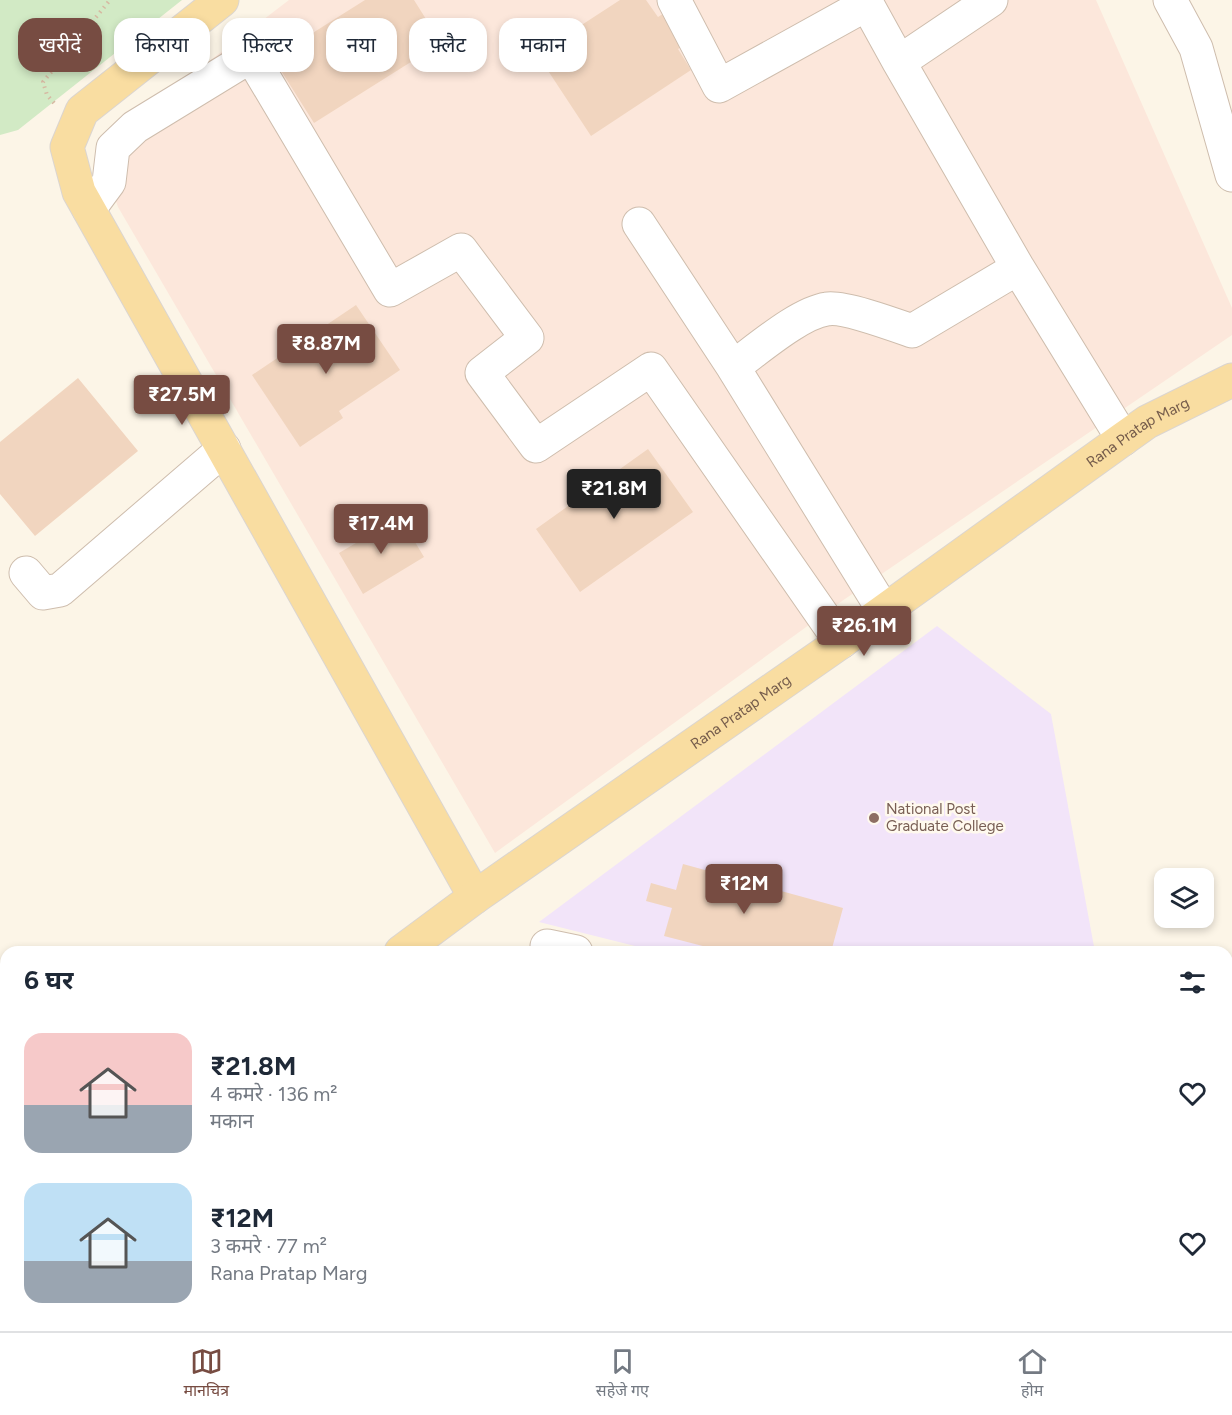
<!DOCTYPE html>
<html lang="hi">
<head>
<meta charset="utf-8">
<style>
	:root { --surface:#fff; --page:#f2f2f3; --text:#1f2937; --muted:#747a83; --line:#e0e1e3; --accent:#774c42 }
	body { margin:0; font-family:Figtree,"Noto Sans Devanagari",sans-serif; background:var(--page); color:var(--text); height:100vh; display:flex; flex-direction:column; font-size:22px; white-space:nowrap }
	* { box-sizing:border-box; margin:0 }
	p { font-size:20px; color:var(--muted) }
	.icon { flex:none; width:33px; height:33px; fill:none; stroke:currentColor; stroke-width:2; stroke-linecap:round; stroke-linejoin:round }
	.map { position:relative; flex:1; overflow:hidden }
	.panel { position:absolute; left:0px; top:946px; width:1233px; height:386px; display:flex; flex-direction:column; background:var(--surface); border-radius:18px 18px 0 0; box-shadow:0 3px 9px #0003 }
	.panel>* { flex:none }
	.top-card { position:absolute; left:18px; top:18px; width:600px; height:54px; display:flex; gap:12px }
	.tools { position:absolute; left:1154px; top:868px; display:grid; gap:12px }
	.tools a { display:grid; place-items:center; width:60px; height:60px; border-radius:12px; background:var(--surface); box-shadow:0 3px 9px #0003; font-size:30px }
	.price { position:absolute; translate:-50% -51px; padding:0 14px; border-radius:6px; background:var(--accent); color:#fff; font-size:20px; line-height:39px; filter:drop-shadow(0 2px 3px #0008) }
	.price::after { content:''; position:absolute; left:50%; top:36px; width:18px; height:14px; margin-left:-9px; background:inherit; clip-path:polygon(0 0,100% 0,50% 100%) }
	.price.selected { background:#222; color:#fff }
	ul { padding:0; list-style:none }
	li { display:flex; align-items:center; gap:18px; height:150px; padding:0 24px }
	li span { display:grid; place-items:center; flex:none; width:168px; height:120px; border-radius:18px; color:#555 }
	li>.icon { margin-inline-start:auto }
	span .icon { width:72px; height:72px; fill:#fffc; stroke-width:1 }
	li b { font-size:26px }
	h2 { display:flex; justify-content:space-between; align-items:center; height:72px; padding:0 24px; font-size:26px }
	.pill { padding:0 21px; border-radius:18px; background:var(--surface); box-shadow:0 3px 9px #0003; font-size:21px; line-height:54px }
	.pill.selected { background:var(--accent); color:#fff }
	.tab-bar { display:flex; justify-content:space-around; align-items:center; height:84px; border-top:2px solid var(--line); background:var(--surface); font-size:16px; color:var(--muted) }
	.tab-bar a { display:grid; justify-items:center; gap:3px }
	.tab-bar .selected { color:var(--accent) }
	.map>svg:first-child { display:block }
	.residential { fill:#f4e7d6 }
	.commercial { fill:#fce7db }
	.education { fill:#f2e4f9 }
	.green { fill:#d2eac5 }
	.building { fill:#f1d5bf }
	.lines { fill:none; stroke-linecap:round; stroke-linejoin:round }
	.minor-casing { stroke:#cebdad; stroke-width:35 }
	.major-casing { stroke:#dbd5d0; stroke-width:35 }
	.path { stroke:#d6b9a2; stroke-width:4; stroke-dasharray:1.5 4.5; stroke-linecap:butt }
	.minor { stroke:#fff; stroke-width:33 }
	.major { stroke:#f9dda1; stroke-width:33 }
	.education-dot { fill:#8d6e63; stroke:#fff9ee; stroke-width:2 }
	.labels { text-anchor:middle; stroke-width:5; stroke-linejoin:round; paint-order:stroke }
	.street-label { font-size:15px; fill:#765d4c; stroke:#fff9ee }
	.education-label { font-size:15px; fill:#785e54; stroke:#fff9ee; text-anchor:start }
</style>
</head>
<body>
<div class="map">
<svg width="1232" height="1331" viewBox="0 0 1232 1331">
	<rect width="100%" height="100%" fill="#fcf5e7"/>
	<path class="residential" d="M 1232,1067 L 1232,1331 L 1223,1331 L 1221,1326 L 1227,1326 L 1227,1069 Z"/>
	<path class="commercial" d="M 289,0 L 1096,0 L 1232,308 L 1232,335 L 842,601 L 495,853 L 118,207 L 97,147 Z"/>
	<path class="education" d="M 937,626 L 1051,714 L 1095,952 L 659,952 L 539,922 Z
		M 226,1326 L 1180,1326 L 1186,1331 L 224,1331 Z"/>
	<path class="green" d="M 0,0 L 182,0 L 18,130 L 0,135 Z
		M 6,1321 L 6,1326 L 128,1326 L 125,1331 L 0,1331 L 0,1326 Z"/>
	<path class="building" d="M 365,0 L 414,0 L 441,43 L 314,123 L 273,58 Z
		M 620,0 L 646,0 L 658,17 L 680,3 L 701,34 L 678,49 L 691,70 L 591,136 L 537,54 Z
		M 356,305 L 400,370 L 339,411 L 343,418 L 300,447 L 252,375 Z
		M 78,378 L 138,451 L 35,536 L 0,494 L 0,442 Z
		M 648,449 L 693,512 L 580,592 L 536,529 Z
		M 400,517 L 424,557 L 363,594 L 339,553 Z
		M 683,864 L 843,908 L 831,952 L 726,952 L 664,936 L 672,908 L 646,901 L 651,883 L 676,890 Z"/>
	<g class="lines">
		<defs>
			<path id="minor" d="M 674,0 L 719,86 L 867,4 L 899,62
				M 991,0 L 899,62 L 1018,268
				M 1170,0 L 1196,48 L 1232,175
				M 89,209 L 109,182 L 113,148 L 135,127 L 251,56 L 390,290 L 461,250 L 527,338 L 482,373 L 536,446 L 651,369 L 841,642
				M 639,224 L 733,367 L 884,611
				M 733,367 C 757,350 799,313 827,309 C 843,306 895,325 912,331 L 1018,268 L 1123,439
				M 26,573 L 43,593 L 60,590 L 224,449
				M 547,946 L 576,952
				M 1227,1044 L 1232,1042
				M 221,1326 L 225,1331
				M 155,1331 L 158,1326
				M 188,1331 L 190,1326"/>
			<g id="major">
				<path d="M 222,0 L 82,111 L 67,147 L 79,192 L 475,897"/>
				<path id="s1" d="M 401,952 L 475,897 L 841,642 L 1123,439 L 1147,422 L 1232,380"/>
				<path d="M 0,1263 L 6,1258"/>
			</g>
		</defs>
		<use href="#minor" class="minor-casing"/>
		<use href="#major" class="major-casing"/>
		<path class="path" d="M 54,103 L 47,95 L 43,82 L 110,0"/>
		<use href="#minor" class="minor"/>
		<use href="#major" class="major"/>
	</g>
	<circle class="education-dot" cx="874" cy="818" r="6"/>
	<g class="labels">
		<g class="street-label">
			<text dy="5" stroke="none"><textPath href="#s1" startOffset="902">Rana Pratap Marg</textPath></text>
			<text dy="5" stroke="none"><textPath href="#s1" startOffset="416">Rana Pratap Marg</textPath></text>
		</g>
		<g class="education-label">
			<text x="886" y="814">National Post<tspan x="886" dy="17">Graduate College</tspan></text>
		</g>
	</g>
</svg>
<div class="tools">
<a><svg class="icon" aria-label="layers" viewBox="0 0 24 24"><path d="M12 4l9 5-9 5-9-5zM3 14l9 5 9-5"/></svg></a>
</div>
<b class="price" style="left:326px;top:375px">₹8.87M</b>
<b class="price" style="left:182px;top:426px">₹27.5M</b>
<b class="price selected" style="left:614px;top:520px">₹21.8M</b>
<b class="price" style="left:381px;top:555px">₹17.4M</b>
<b class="price" style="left:864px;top:657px">₹26.1M</b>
<b class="price" style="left:744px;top:915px">₹12M</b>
<div class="top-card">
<a class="pill selected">खरीदें</a>
<a class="pill">किराया</a>
<a class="pill">फ़िल्टर</a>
<a class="pill">नया</a>
<a class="pill">फ़्लैट</a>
<a class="pill">मकान</a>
</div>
<section class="panel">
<h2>6 घर<svg class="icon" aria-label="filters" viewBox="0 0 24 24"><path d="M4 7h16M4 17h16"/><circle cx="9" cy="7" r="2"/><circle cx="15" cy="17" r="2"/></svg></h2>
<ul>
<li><span style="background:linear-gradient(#f6c9c9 60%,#9aa5b1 0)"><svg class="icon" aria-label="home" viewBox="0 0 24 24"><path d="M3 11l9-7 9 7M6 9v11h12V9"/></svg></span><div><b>₹21.8M</b><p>4 कमरे · 136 m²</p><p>मकान</p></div><svg class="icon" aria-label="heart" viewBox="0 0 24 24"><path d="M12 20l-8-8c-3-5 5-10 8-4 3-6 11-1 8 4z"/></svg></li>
<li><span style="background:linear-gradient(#bfe0f5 65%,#9aa5b1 0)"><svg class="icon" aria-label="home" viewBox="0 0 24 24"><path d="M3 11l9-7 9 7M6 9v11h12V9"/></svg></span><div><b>₹12M</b><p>3 कमरे · 77 m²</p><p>Rana Pratap Marg</p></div><svg class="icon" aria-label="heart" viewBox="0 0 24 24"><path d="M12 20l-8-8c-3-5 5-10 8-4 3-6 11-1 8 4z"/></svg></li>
</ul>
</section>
</div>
<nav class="tab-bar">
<a class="selected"><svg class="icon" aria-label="map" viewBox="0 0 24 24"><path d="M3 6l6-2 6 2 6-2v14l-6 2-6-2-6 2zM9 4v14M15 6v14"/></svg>मानचित्र</a>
<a><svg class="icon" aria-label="saved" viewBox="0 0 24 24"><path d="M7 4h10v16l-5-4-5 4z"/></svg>सहेजे गए</a>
<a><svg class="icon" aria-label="home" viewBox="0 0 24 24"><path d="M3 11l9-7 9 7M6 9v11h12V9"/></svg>होम</a>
</nav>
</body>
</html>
